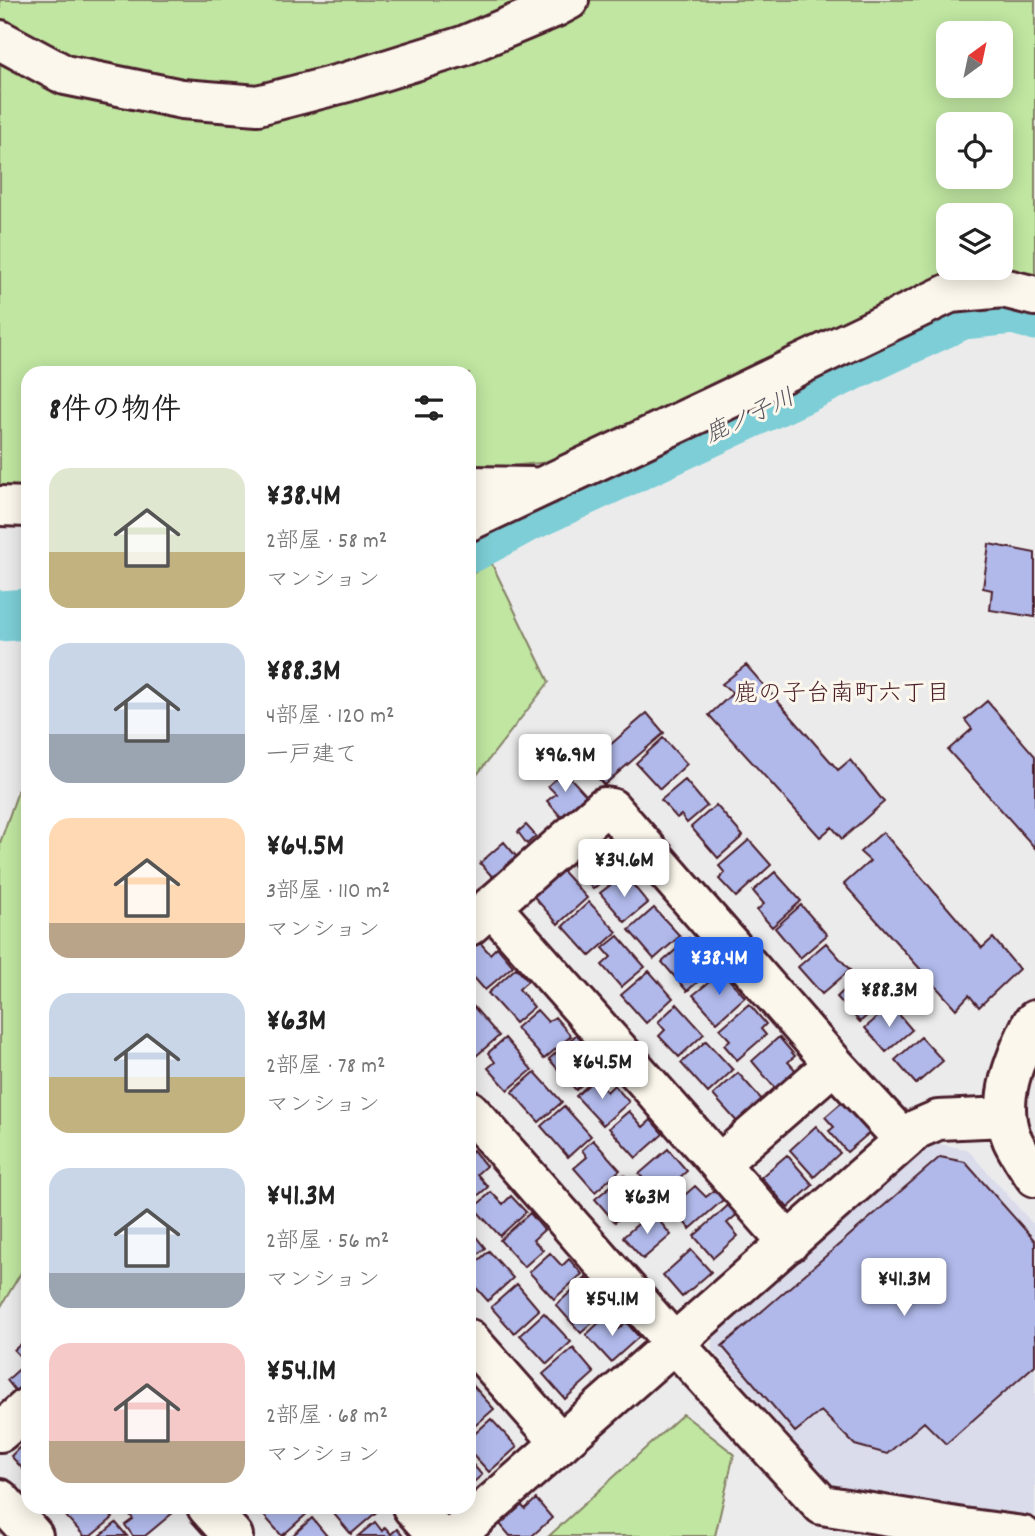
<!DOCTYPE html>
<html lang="ja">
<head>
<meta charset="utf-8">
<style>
	:root { --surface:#fff; --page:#f6f6f6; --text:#222; --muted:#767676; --accent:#2563eb }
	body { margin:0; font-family:Dekko,"Klee One",sans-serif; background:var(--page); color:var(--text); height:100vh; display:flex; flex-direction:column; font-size:26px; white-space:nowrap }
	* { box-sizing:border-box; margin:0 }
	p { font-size:23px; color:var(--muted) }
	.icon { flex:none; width:38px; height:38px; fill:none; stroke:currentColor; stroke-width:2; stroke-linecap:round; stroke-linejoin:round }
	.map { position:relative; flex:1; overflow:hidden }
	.drawer { position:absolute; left:21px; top:366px; width:455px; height:1148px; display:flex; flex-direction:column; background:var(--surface); border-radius:21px; box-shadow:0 4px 18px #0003 }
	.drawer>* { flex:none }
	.needle { width:46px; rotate:33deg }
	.buttons { position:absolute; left:936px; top:21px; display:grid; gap:14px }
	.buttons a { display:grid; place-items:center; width:77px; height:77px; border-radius:14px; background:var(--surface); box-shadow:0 4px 18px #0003; font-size:35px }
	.price { position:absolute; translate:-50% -60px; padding:0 16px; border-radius:7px; background:#fff; color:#222; font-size:23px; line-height:46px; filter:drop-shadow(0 2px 4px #0008) }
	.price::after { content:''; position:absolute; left:50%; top:42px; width:21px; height:16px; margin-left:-10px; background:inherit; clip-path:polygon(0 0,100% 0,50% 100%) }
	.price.selected { background:var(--accent); color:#fff }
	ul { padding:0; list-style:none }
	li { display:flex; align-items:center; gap:21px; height:175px; padding:0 28px }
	li span { display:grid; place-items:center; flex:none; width:196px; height:140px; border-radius:21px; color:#555 }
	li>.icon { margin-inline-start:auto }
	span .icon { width:84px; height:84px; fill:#fffc; stroke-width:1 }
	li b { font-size:30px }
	h2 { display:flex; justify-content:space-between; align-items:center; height:84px; padding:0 28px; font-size:30px }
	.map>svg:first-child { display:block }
	.built { fill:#dadceb }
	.green { fill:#c0e6a1; stroke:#858266; stroke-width:2; fill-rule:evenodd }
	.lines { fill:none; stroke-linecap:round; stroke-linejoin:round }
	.river { stroke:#7dced6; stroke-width:51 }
	.building { fill:#b0b9ea; stroke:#4a1f2b; stroke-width:2 }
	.minor-casing { stroke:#4a1f2b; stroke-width:44 }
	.minor { stroke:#fbf7ec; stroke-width:38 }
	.labels { text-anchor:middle; stroke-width:6; stroke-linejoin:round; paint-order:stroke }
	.water-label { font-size:24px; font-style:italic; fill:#59545e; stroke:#fbf7ec }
	.neighbourhood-label { font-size:24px; fill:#4a1f2b; stroke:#fbf7ec }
</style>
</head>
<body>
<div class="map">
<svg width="1035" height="1536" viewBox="0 0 1035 1536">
	<rect width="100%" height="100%" fill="#ecebec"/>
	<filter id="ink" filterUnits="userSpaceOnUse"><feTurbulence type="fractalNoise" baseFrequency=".0143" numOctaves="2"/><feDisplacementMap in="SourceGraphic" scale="14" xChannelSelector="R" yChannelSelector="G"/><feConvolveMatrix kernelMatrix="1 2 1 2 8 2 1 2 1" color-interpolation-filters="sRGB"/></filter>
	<g filter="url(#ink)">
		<path class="built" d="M 934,1143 L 967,1149 L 1035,1226 L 1035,1516 L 835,1489 L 712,1349 L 712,1337 Z"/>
		<path class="green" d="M 0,0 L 1035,0 L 1035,282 L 560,461 L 469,470 L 469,373 L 28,373 L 28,509 L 0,507 ZM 948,33 L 1001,33 L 1001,86 L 948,86 ZM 948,124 L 1001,124 L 1001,177 L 948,177 ZM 948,215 L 1001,215 L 1001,268 L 948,268 Z
			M 491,562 L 549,682 L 469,785 L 469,576 Z
			M 28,762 L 28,1261 L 0,1308 L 0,843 Z
			M 683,1414 L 734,1454 L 715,1536 L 549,1536 Z"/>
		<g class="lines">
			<path class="river" d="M 469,548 L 522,519 L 962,314 L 1013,309 L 1035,315
				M 0,616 L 28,614"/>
		</g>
		<path class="building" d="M 989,544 L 1035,553 L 1035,617 L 990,610 L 992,590 L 983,588 Z
			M 746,665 L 838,770 L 850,760 L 884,802 L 842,839 L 832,827 L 820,837 L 709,715 L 733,693 L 722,684 Z
			M 987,701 L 1035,756 L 1035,848 L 948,750 L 972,729 L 965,720 Z
			M 647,713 L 664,733 L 604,785 L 582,759 L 571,769 L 557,753 L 582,742 L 595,758 Z
			M 663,738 L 687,764 L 660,789 L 636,763 Z
			M 564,771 L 586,795 L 561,817 L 547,801 L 556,794 L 548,786 Z
			M 685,780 L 707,806 L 687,823 L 681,815 L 677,818 L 661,800 Z
			M 716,805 L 743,836 L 718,858 L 691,827 Z
			M 526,825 L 536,836 L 527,844 L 518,832 Z
			M 883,832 L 982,948 L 993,938 L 1019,969 L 979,1007 L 969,995 L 956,1009 L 844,884 L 870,861 L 860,852 Z
			M 749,840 L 771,865 L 736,897 L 719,879 L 725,873 L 719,866 Z
			M 504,842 L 521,862 L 497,882 L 480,863 Z
			M 599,842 L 620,866 L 593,889 L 573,865 Z
			M 558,866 L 587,898 L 558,924 L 529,891 Z
			M 775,872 L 801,901 L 772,927 L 757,910 L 764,904 L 753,891 Z
			M 617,880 L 622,886 L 629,880 L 648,903 L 625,922 L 600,893 Z
			M 589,902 L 617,932 L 590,956 L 563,926 Z
			M 801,905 L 827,935 L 800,958 L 775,928 Z
			M 654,908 L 680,936 L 654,959 L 629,930 Z
			M 618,936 L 645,967 L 621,987 L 602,965 L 611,957 L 603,948 Z
			M 689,938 L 715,967 L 687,991 L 662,962 Z
			M 477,939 L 490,954 L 497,947 L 513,966 L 485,990 L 469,972 L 469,946 Z
			M 826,943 L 850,970 L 822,994 L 798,967 Z
			M 516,968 L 528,981 L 519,989 L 534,1007 L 515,1023 L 488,993 Z
			M 649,971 L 673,998 L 646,1023 L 621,995 Z
			M 725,975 L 745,997 L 717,1022 L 693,995 L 713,979 L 717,983 Z
			M 859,976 L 883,1001 L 860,1022 L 837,997 Z
			M 677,1004 L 704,1034 L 679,1057 L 659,1036 L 665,1030 L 658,1022 Z
			M 749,1004 L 766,1024 L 761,1029 L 766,1035 L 737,1060 L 724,1045 L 730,1040 L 720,1029 Z
			M 891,1005 L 912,1030 L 886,1052 L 865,1028 Z
			M 473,1006 L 499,1036 L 476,1056 L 469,1047 L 469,1010 Z
			M 537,1010 L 548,1022 L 555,1017 L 571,1036 L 544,1059 L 516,1028 Z
			M 577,1034 L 591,1052 L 580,1062 L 592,1075 L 576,1090 L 549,1059 Z
			M 779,1037 L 795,1056 L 788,1062 L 800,1075 L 779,1093 L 752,1061 Z
			M 921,1037 L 943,1061 L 916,1084 L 895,1060 Z
			M 505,1038 L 532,1070 L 508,1090 L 488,1068 L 495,1062 L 488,1053 Z
			M 706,1041 L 733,1070 L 708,1093 L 681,1063 Z
			M 535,1072 L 562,1102 L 539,1122 L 512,1092 Z
			M 738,1073 L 764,1102 L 740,1125 L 713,1095 Z
			M 595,1079 L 607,1092 L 614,1085 L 629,1102 L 603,1125 L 576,1096 Z
			M 847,1098 L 874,1129 L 847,1152 L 829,1131 L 834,1127 L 825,1117 Z
			M 564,1106 L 591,1136 L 568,1157 L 541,1126 Z
			M 629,1111 L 643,1127 L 651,1120 L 663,1134 L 636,1158 L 609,1128 Z
			M 816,1126 L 840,1153 L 814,1177 L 790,1150 Z
			M 593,1140 L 620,1170 L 595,1192 L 574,1168 L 587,1157 L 582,1150 Z
			M 668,1149 L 687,1171 L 659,1196 L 639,1174 Z
			M 473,1150 L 486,1166 L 477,1174 L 488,1187 L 469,1203 L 469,1154 Z
			M 787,1155 L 813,1185 L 788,1208 L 761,1177 Z
			M 940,1157 L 965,1162 L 1035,1241 L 1035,1365 L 946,1444 L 924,1422 L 887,1454 L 855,1445 L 821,1411 L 795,1432 L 722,1346 Z
			M 624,1175 L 644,1197 L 615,1222 L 595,1199 Z
			M 695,1186 L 706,1197 L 715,1190 L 723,1200 L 690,1229 L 671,1207 Z
			M 491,1192 L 503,1204 L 511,1196 L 526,1212 L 500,1236 L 474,1208 Z
			M 733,1201 L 741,1211 L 727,1223 L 738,1236 L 713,1258 L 694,1236 Z
			M 652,1212 L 671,1235 L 643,1259 L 623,1237 Z
			M 530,1213 L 544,1230 L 533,1240 L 543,1250 L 524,1267 L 500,1240 Z
			M 469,1228 L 485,1248 L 469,1262 Z
			M 691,1250 L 711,1272 L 682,1297 L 663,1275 Z
			M 489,1251 L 513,1278 L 488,1301 L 469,1280 L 469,1269 Z
			M 550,1253 L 562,1266 L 569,1259 L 582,1274 L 554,1299 L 529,1272 Z
			M 586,1278 L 603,1298 L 595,1306 L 602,1314 L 581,1333 L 556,1305 Z
			M 517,1284 L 539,1310 L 514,1333 L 491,1307 Z
			M 544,1313 L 571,1342 L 547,1364 L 520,1335 Z
			M 606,1316 L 618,1329 L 626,1322 L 639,1337 L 611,1362 L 586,1335 Z
			M 28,1338 L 28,1386 L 18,1394 L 7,1380 L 26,1363 L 14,1350 Z
			M 573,1348 L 594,1373 L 565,1399 L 543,1374 Z
			M 469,1381 L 494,1409 L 469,1431 Z
			M 491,1419 L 517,1447 L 489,1472 L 469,1450 L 469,1439 Z
			M 28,1431 L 28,1475 L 11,1456 L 24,1443 L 20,1438 Z
			M 469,1460 L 482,1475 L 469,1486 Z
			M 536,1499 L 552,1518 L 532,1536 L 510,1536 L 500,1524 L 521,1505 L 525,1509 Z
			M 71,1507 L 103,1507 L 113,1518 L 91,1536 L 84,1536 L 63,1513 Z
			M 133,1507 L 169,1507 L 174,1512 L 145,1536 L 133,1536 L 125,1525 L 133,1519 L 128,1512 Z
			M 262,1507 L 306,1507 L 310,1511 L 282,1536 L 259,1510 Z
			M 328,1507 L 378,1507 L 380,1509 L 351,1534 Z
			M 312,1518 L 327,1536 L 292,1536 Z
			M 375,1522 L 382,1531 L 385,1527 L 391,1534 L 397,1529 L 403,1536 L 358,1536 Z
			M 116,1523 L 127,1536 L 100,1536 Z"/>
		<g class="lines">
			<defs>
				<path id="minor" d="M 0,40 L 65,75 L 182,99 L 258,105 L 347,82 L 463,46 L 556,7 L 569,0
					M 469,486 L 532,487
					M 0,506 L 28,507
					M 469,521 L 714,406 L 950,293 L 1003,288 L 1035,296
					M 491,906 L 789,1243
					M 469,926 L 604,807 L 611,808 L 834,1064 L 904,1140
					M 1035,1020 L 1032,1023 C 1015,1058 996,1101 1012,1139 C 1018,1152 1027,1165 1035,1177
					M 469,1110 L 675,1344 L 822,1505 L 963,1528 L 1023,1536
					M 719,1164 L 834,1064
					M 469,1339 L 561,1443
					M 0,1432 L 28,1407
					M 0,1499 L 33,1536
					M 207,1507 L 233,1536
					M 412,1507 L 438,1536
					M 455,1536 L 917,1129 L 938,1120 L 1006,1117"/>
			</defs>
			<use href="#minor" class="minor-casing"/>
			<use href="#minor" class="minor"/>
		</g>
	</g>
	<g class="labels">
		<g class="water-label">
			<text transform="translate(749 415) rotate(-25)" y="8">鹿ノ子川</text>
		</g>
		<g class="neighbourhood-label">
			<text x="842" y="700">鹿の子台南町六丁目</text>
		</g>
	</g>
</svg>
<div class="buttons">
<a><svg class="needle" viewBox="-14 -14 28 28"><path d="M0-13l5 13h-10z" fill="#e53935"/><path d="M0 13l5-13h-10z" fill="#767676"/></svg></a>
<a><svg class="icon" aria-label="locate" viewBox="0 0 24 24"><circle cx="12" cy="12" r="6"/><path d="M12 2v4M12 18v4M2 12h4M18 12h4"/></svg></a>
<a><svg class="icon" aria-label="layers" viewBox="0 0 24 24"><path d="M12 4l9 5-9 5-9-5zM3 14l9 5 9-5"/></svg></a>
</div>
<b class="price" style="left:565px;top:794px">¥96.9M</b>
<b class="price" style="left:624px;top:899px">¥34.6M</b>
<b class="price selected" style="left:719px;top:997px">¥38.4M</b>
<b class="price" style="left:889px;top:1029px">¥88.3M</b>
<b class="price" style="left:602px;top:1101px">¥64.5M</b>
<b class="price" style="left:647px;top:1236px">¥63M</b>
<b class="price" style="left:904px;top:1318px">¥41.3M</b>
<b class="price" style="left:612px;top:1338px">¥54.1M</b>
<section class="drawer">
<h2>8件の物件<svg class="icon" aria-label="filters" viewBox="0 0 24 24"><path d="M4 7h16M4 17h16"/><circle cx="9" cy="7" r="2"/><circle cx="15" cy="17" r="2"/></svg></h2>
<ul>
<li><span style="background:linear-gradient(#dfe7d0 60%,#c2b280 0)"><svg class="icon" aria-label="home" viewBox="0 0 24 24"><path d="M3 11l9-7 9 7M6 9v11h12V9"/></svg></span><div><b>¥38.4M</b><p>2部屋 · 58 m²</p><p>マンション</p></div></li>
<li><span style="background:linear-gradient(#c9d6e8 65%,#9aa5b1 0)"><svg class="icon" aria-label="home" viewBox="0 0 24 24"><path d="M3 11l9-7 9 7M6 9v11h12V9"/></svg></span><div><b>¥88.3M</b><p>4部屋 · 120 m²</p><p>一戸建て</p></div></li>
<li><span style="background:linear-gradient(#ffd9b3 75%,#b9a48a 0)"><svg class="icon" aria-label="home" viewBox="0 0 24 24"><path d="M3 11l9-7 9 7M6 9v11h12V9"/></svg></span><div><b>¥64.5M</b><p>3部屋 · 110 m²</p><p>マンション</p></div></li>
<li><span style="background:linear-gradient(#c9d6e8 60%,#c2b280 0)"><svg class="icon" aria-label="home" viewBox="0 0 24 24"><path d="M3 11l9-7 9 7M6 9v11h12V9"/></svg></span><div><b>¥63M</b><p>2部屋 · 78 m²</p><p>マンション</p></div></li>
<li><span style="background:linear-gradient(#c9d6e8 75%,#9aa5b1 0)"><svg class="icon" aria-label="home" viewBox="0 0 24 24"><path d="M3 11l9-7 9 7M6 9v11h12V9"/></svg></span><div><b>¥41.3M</b><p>2部屋 · 56 m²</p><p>マンション</p></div></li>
<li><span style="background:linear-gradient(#f6c9c9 70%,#b9a48a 0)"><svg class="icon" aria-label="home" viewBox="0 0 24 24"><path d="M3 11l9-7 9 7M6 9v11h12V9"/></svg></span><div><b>¥54.1M</b><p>2部屋 · 68 m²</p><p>マンション</p></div></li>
</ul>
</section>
</div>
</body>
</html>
